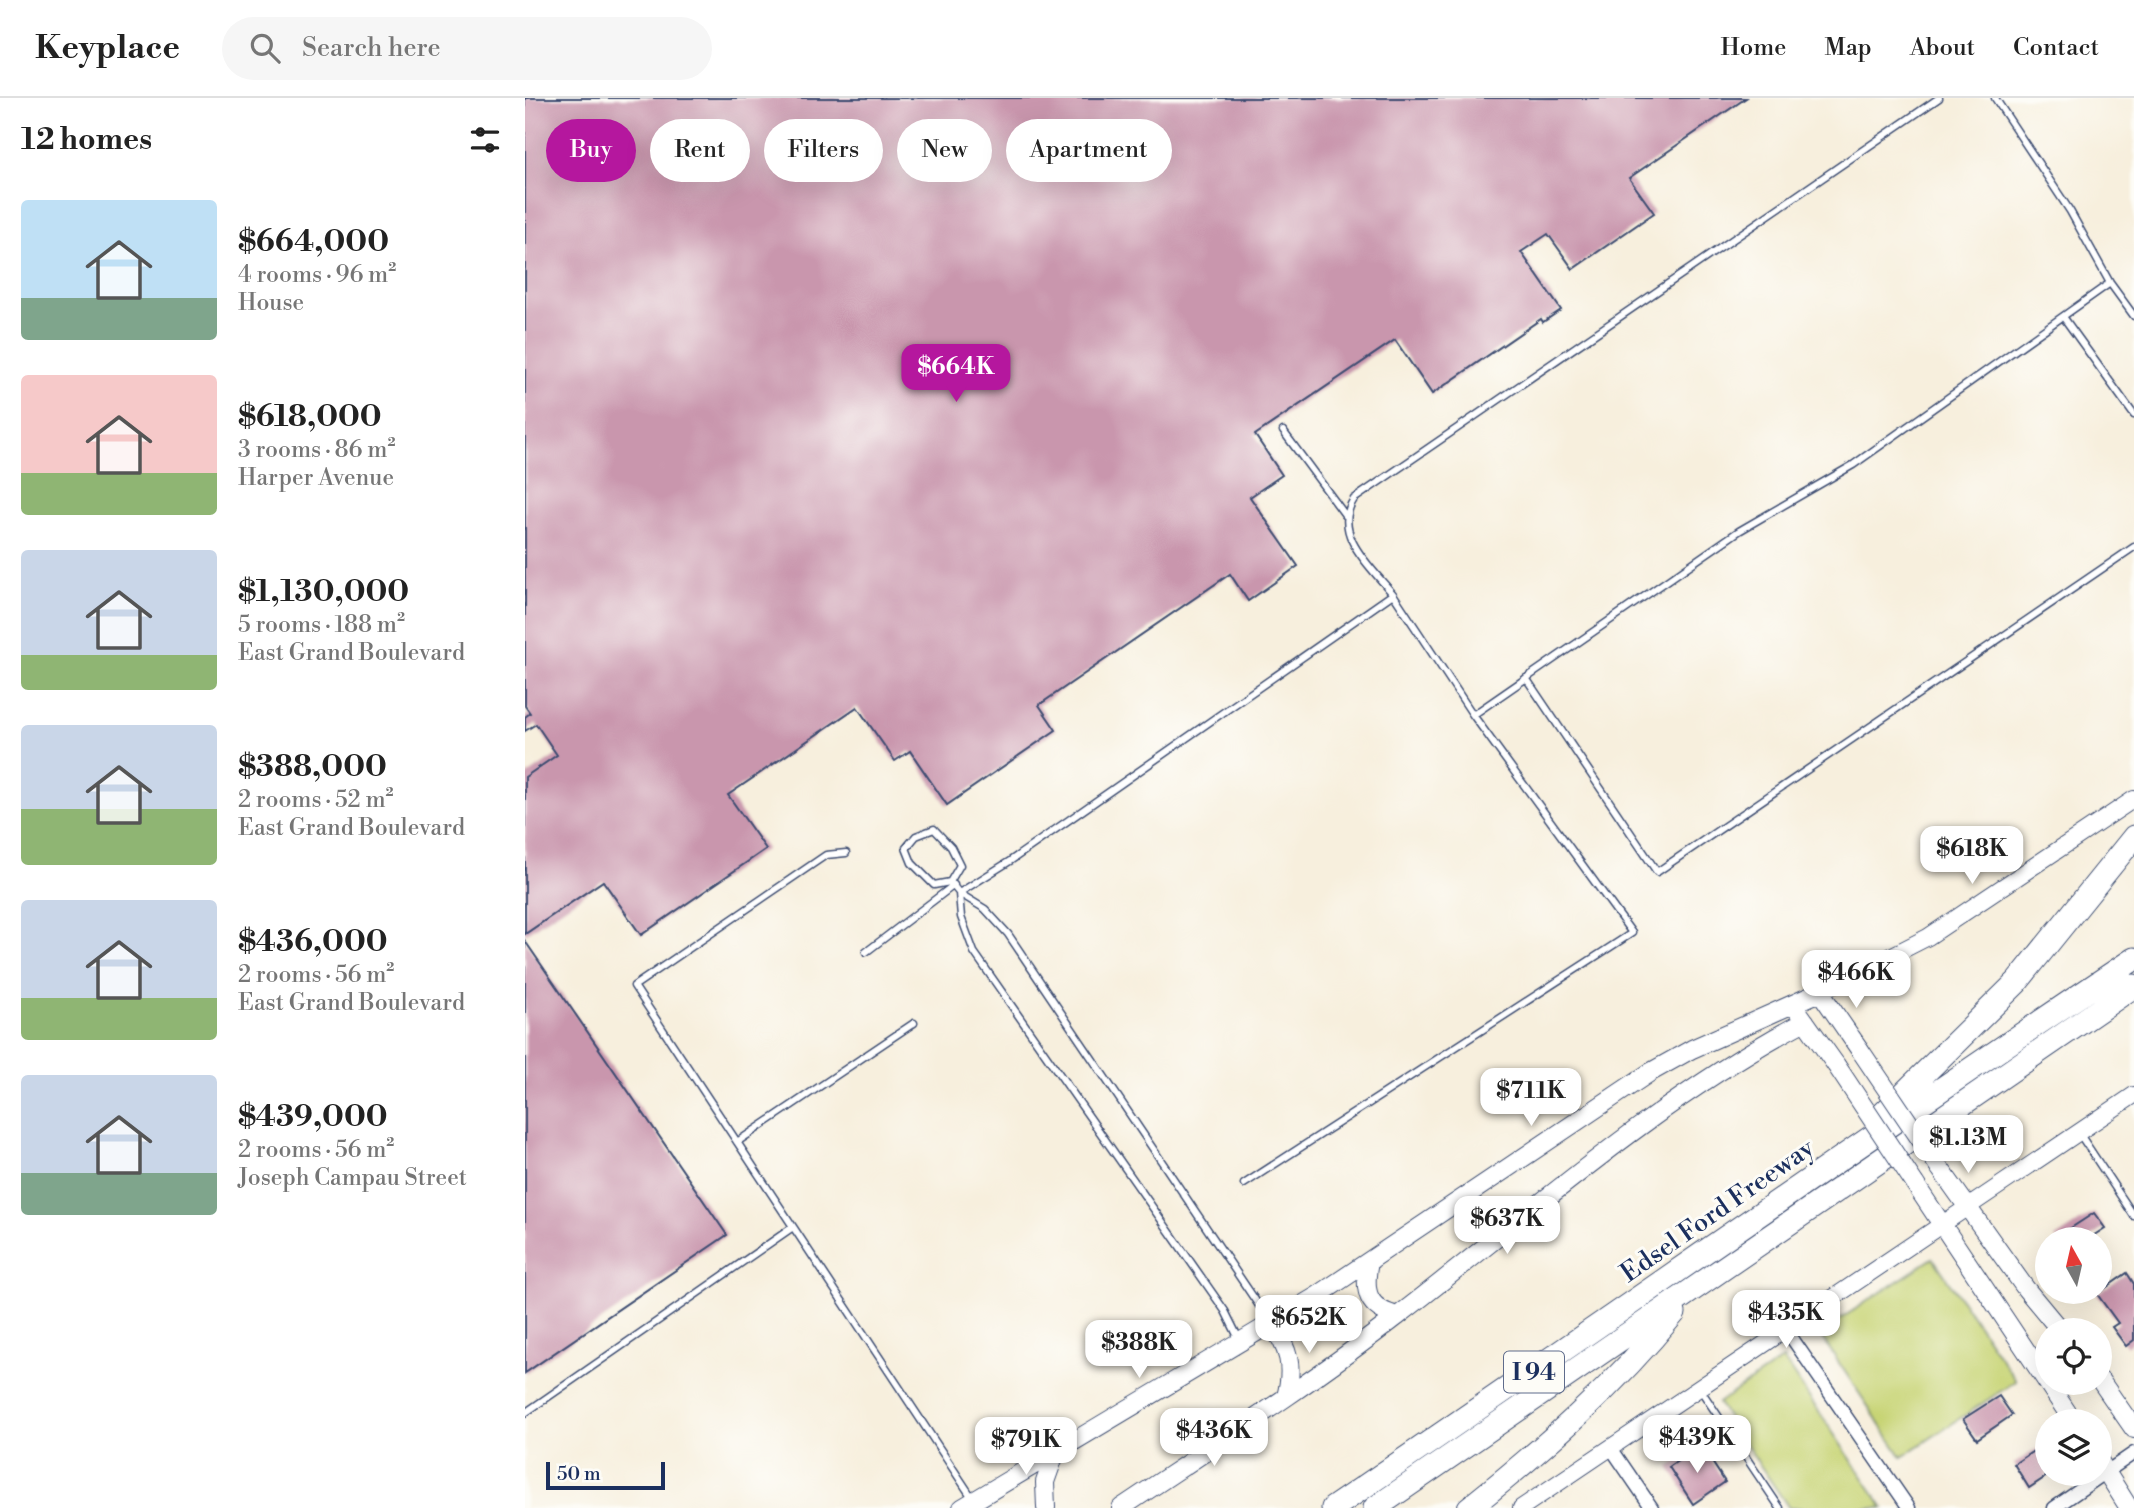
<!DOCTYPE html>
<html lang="en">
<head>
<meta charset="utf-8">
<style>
	:root { --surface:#fff; --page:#f6f6f6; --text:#222; --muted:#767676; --line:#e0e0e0; --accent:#b5179e }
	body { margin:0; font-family:"Libre Bodoni",serif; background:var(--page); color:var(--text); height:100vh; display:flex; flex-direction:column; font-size:26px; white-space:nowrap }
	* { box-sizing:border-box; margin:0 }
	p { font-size:23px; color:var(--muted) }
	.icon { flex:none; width:38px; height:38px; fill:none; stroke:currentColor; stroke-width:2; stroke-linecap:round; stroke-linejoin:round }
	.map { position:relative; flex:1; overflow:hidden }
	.drawer { display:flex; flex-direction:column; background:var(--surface); width:525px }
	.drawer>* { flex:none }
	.banner { position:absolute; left:21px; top:21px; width:665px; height:63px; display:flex; gap:14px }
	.needle { width:46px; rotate:352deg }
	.buttons { position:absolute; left:1510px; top:1129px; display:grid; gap:14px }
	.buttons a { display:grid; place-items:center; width:77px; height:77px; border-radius:50%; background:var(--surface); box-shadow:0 7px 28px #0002; font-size:35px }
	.scale { position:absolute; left:21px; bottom:18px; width:119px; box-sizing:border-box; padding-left:7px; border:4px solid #1b2f5e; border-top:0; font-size:19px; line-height:24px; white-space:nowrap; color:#1b2f5e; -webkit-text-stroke:5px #fdfcf7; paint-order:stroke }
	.price { position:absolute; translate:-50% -60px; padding:0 16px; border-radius:14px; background:#fff; color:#222; font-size:23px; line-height:46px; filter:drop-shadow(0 2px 4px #0008) }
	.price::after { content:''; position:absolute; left:50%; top:42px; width:21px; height:16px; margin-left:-10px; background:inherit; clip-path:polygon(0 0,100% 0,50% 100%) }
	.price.current { background:var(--accent); color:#fff }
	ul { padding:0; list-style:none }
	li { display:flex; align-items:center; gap:21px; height:175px; padding:0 21px }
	li span { display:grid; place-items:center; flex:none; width:196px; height:140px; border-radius:7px; color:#555 }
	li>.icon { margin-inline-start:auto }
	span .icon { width:84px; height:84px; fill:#fffc; stroke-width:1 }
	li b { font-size:30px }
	h2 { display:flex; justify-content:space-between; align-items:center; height:84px; padding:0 21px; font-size:30px }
	.tag { padding:0 24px; border-radius:32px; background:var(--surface); box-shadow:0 7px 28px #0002; font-size:24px; line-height:63px }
	.tag.current { background:var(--accent); color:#fff }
	header { display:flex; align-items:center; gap:42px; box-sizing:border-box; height:98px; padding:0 35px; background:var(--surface); border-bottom:2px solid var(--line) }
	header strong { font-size:33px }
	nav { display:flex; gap:38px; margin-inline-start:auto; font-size:24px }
	.search { width:490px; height:63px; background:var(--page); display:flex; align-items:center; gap:18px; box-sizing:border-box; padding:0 24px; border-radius:38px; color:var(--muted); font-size:26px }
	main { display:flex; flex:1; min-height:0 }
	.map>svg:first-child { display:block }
	.green { fill:#c7d475; stroke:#71826a; stroke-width:2 }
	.building { fill:#c996ad }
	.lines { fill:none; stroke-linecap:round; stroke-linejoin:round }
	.service-casing { stroke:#3c4c71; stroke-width:9 }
	.minor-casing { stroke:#3c4c71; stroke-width:15 }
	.tertiary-casing { stroke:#3c4c71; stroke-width:18 }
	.secondary-casing { stroke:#3c4c71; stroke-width:20 }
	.motorway-casing { stroke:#3c4c71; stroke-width:25 }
	.service { stroke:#fff; stroke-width:6 }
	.minor { stroke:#fff; stroke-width:12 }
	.tertiary { stroke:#fff; stroke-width:16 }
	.secondary { stroke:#fff; stroke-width:18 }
	.motorway { stroke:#fff; stroke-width:23 }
	.secondary-bridge-casing { stroke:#3c4c71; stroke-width:20; stroke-linecap:butt }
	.secondary-bridge { stroke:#fff; stroke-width:18 }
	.labels { text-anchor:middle; stroke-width:6; stroke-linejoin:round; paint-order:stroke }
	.shield { fill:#fdfcf7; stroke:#5f6c8c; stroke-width:2 }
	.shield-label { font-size:24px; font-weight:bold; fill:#1b2f5e }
	.street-label { font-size:26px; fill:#1b2f5e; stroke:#fdfcf7 }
</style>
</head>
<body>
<header>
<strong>Keyplace</strong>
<div class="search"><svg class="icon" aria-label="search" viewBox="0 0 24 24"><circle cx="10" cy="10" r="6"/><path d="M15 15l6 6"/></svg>Search here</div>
<nav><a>Home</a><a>Map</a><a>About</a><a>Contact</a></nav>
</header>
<main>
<section class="drawer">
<h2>12 homes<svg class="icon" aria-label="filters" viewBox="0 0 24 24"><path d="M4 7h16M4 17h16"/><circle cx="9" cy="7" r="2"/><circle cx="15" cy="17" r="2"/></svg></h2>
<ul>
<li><span style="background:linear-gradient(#bfe0f5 70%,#7fa58c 0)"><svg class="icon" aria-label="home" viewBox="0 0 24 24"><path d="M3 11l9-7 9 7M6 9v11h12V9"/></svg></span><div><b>$664,000</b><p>4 rooms · 96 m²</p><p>House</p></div></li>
<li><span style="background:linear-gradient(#f6c9c9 70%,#8fb573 0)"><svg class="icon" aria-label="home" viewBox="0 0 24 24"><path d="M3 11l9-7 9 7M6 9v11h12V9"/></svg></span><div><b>$618,000</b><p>3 rooms · 86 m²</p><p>Harper Avenue</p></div></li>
<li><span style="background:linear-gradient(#c9d6e8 75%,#8fb573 0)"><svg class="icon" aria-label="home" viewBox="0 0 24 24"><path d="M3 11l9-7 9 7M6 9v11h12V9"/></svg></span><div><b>$1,130,000</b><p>5 rooms · 188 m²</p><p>East Grand Boulevard</p></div></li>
<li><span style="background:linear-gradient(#c9d6e8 60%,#8fb573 0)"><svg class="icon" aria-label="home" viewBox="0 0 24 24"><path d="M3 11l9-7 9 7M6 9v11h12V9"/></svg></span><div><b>$388,000</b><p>2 rooms · 52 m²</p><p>East Grand Boulevard</p></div></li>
<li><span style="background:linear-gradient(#c9d6e8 70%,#8fb573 0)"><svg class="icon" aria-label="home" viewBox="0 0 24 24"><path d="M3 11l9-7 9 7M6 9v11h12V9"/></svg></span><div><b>$436,000</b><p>2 rooms · 56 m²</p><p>East Grand Boulevard</p></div></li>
<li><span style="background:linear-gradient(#c9d6e8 70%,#7fa58c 0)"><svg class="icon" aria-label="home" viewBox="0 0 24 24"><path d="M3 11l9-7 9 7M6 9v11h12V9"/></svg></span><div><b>$439,000</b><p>2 rooms · 56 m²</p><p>Joseph Campau Street</p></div></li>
</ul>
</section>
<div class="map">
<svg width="1609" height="1410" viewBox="0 0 1609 1410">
	<rect width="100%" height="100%" fill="#fdfcf7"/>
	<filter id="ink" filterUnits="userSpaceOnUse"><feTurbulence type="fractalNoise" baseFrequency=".0143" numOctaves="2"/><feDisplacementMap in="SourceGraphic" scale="14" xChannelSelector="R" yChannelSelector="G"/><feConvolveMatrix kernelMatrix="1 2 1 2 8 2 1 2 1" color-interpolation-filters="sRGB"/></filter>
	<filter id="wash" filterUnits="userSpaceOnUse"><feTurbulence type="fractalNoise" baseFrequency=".00686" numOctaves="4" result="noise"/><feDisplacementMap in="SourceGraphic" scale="28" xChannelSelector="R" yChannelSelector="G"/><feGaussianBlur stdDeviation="1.57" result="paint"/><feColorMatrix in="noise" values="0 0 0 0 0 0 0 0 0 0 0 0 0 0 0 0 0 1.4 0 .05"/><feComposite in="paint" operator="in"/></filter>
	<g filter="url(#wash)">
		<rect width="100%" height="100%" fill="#f7efdd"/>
		<path class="green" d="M 1408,1160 L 1491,1283 L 1377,1359 L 1294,1235 Z
			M 1258,1261 L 1359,1410 L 1264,1410 L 1193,1305 Z"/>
		<g id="blocks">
			<path class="building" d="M 0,0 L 1221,0 L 1104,80 L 1129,115 L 1048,171 L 1023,136 L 996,154 L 1036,212 L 1018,224 L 1016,221 L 907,296 L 870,242 L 730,337 L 757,377 L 725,399 L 773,468 L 723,503 L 705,476 L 514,607 L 531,632 L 422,707 L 385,653 L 370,663 L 332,609 L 203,697 L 241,751 L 116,837 L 78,783 L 0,836 L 0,679 L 32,657 L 11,626 L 0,633 L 0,619 L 5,615 L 0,608 Z
				M 0,843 L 202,1137 L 0,1275 Z
				M 1569,1115 L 1580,1130 L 1563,1141 L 1529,1141 Z
				M 1602,1175 L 1609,1186 L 1609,1242 L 1601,1248 L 1587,1229 L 1593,1225 L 1572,1196 Z
				M 1474,1298 L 1487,1317 L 1452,1341 L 1438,1321 Z
				M 1176,1347 L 1200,1384 L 1168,1406 L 1144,1369 Z
				M 1513,1350 L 1522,1364 L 1522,1378 L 1504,1390 L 1489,1366 Z"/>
		</g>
	</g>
	<g filter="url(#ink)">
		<use href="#blocks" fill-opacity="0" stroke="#3c4c71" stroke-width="2"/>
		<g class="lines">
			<defs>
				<path id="service" d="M 1470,0 L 1545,113 L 1585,185 L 1609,218
					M 1539,220 L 1609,317
					M 758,333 L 820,417
					M 868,496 L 948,617 L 1214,433 L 1328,367 L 1585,185
					M 1001,580 L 1132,774 L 1609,449
					M 409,731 L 426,749 L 435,767 L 425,784 L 409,787 L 387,765 L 381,750 L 391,738 Z
					M 321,755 L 301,757 L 109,888 L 448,1401
					M 425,784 L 434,795 L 485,763 L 868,496 C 847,470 806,436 829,401 L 1414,0
					M 434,795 L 460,811 L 483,836 L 745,1224
					M 434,795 L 436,819 L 449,854 L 700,1213 L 715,1243
					M 341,854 L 429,787
					M 1554,1035 L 1609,1118
					M 212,1044 L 389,925
					M 719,1086 L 1107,835 L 948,617
					M 1175,1291 L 1255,1410
					M 0,1315 L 268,1129"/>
				<path id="minor" d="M 1260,1230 L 1384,1410
					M 1086,1350 L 1127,1410
					M 1529,1410 L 1609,1355"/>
				<path id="tertiary" d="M 1295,894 L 1403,839 L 1609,701
					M 996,1410 L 1609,997"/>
				<path id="secondary" d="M 1274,915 L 1311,967
					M 1414,1069 L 1501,1191 L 1535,1232
					M 1390,1086 L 1548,1323
					M 844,1164 C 838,1193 842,1211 873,1218
					M 746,1225 C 764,1251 769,1268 761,1299
					M 1575,1282 L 1609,1331
					M 1575,1364 L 1604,1410
					M 437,1410 L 792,1198 L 1124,975 L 1167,951 L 1295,894 L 1335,952
					M 521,1410 L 520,1384 L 531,1353
					M 596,1410 C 690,1347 785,1286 874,1217 C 1005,1116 1133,1001 1280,923"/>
				<path id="motorway" d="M 1358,1016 L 1492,884 L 1609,739
					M 808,1410 C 1076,1228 1340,1040 1609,861
					M 850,1410 L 1609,888
					M 944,1410 C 1018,1351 1089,1289 1149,1215"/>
			</defs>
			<use href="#service" class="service-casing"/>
			<use href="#minor" class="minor-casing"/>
			<use href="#tertiary" class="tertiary-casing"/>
			<use href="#secondary" class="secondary-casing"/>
			<use href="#motorway" class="motorway-casing"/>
			<use href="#service" class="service"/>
			<use href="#minor" class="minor"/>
			<use href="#tertiary" class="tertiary"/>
			<use href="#secondary" class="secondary"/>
			<use href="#motorway" class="motorway"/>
			<defs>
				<path id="secondary-bridge" d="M 1335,952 L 1414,1069
					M 1311,967 L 1390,1086"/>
			</defs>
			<use href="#secondary-bridge" class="secondary-bridge-casing"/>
			<use href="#secondary-bridge" class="secondary-bridge"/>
		</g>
	</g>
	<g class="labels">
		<rect class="shield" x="979" y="1253.5" width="60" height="41" rx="5"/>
		<g class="shield-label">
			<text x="1009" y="1282">I 94</text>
		</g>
		<g class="street-label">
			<text transform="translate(1192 1112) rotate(-35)" y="9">Edsel Ford Freeway</text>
		</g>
	</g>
</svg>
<div class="buttons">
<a><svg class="needle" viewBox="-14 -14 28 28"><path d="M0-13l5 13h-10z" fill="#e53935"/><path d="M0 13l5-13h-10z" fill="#767676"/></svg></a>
<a><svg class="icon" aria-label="locate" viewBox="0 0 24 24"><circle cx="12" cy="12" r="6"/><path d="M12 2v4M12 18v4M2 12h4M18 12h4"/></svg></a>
<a><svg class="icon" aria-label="layers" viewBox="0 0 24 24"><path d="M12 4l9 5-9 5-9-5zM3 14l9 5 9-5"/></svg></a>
</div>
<div class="scale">50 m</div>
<b class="price current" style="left:431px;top:306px">$664K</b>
<b class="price" style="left:1447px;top:788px">$618K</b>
<b class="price" style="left:1331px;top:912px">$466K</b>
<b class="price" style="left:1006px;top:1030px">$711K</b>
<b class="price" style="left:1443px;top:1077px">$1.13M</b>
<b class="price" style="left:982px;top:1158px">$637K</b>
<b class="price" style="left:1261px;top:1252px">$435K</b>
<b class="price" style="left:784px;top:1257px">$652K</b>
<b class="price" style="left:614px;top:1282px">$388K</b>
<b class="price" style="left:689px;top:1370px">$436K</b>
<b class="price" style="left:1172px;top:1377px">$439K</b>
<b class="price" style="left:501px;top:1379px">$791K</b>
<div class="banner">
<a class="tag current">Buy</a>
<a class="tag">Rent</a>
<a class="tag">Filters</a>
<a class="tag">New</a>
<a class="tag">Apartment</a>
</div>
</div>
</main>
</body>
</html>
